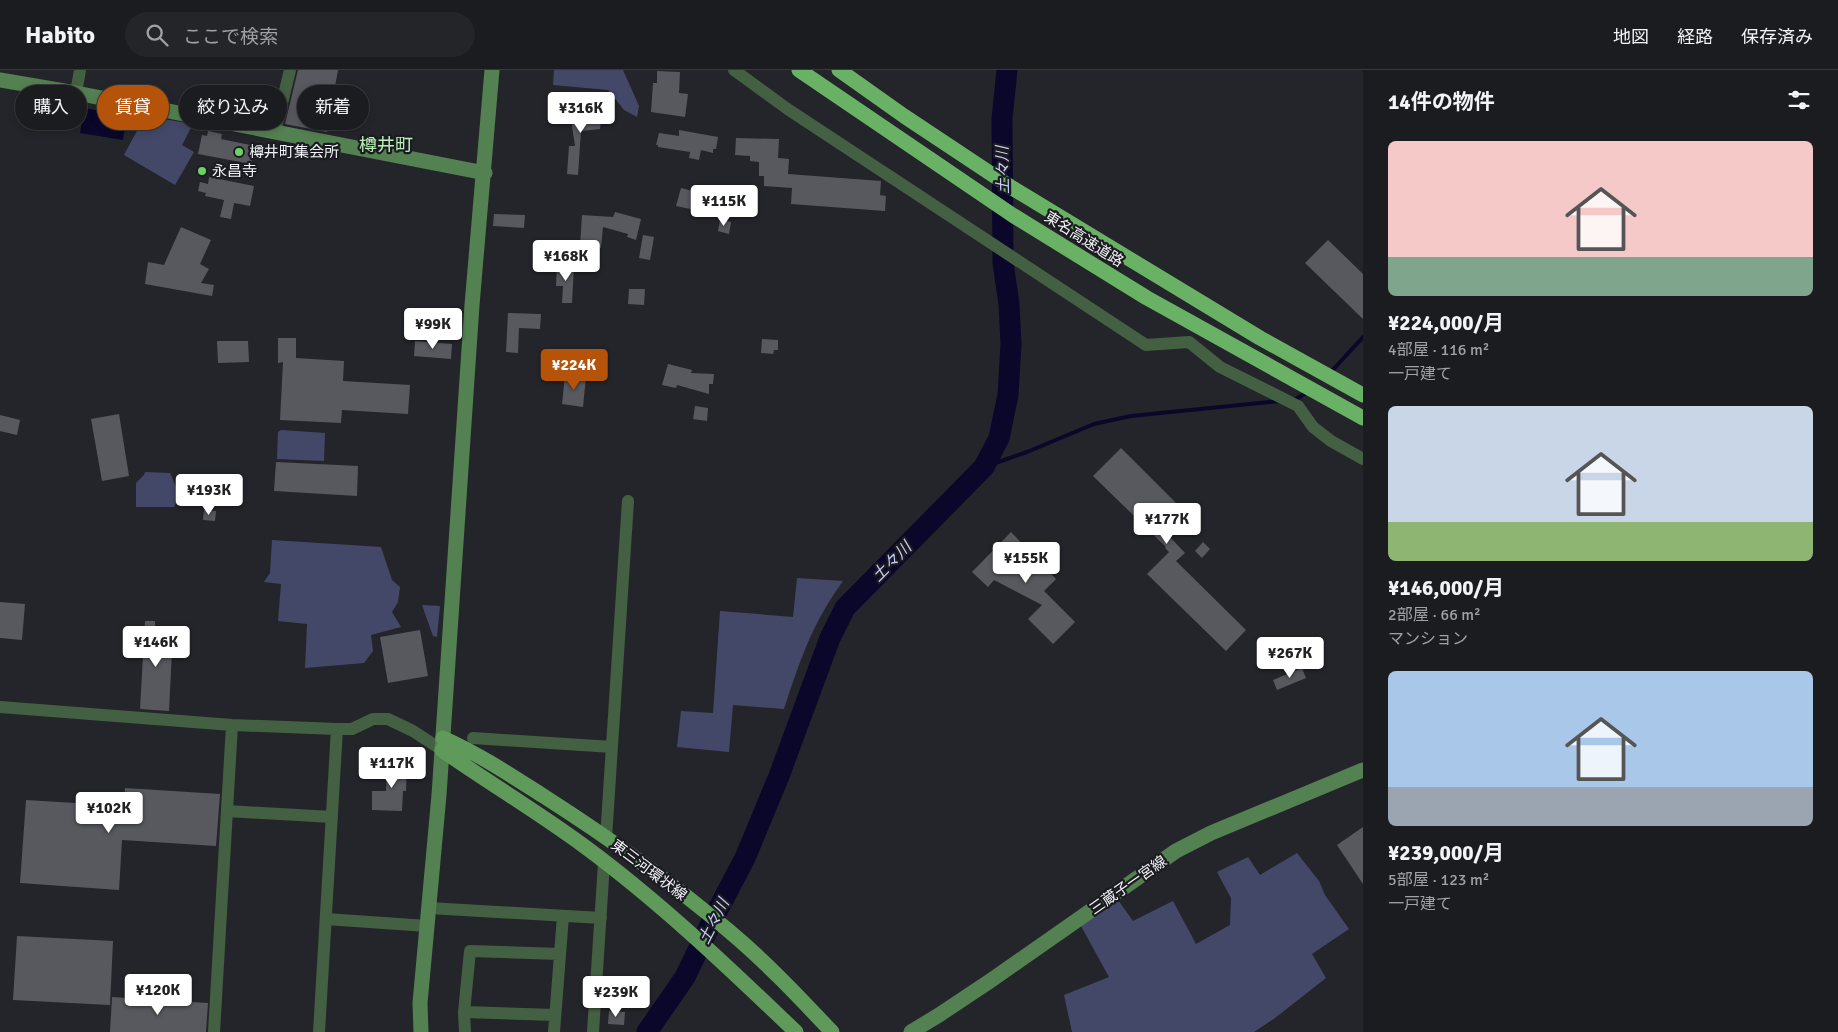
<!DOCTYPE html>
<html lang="ja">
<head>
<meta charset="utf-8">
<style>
	:root { --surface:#1b1c20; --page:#242529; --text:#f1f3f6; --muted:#a0a1a5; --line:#393a3e; --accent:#b45309 }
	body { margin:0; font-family:Signika,"Noto Sans JP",sans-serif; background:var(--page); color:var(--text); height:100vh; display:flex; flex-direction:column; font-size:19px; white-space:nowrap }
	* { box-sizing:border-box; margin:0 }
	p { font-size:16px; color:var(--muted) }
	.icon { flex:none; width:28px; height:28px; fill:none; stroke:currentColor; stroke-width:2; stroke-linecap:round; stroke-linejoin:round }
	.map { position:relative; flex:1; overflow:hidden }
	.panel { display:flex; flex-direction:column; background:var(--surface); width:475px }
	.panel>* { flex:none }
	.top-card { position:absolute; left:15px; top:15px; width:475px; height:45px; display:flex; gap:10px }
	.price { position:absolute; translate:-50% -42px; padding:0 11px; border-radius:5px; background:#fff; color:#222; font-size:16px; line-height:32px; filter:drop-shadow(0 1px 2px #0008) }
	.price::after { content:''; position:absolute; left:50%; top:30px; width:15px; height:11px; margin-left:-8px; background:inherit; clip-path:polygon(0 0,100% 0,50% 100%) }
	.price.on { background:var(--accent); color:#fff }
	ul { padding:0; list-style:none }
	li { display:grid; align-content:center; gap:10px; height:265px; padding:0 25px }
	li span { display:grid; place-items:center; height:155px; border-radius:8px; color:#555 }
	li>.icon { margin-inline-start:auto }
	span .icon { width:90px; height:90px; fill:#fffc; stroke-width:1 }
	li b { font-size:21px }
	h2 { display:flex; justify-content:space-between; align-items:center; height:60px; padding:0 25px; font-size:21px }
	.tag { padding:0 18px; border-radius:22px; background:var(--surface); box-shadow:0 2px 8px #0003,0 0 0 1px var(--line); font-size:18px; line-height:45px }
	.tag.on { background:var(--accent); color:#fff }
	header { display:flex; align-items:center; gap:30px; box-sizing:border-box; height:70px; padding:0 25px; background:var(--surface); border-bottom:1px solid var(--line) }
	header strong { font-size:24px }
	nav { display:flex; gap:28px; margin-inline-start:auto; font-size:18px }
	.search { width:350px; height:45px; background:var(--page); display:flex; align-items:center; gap:12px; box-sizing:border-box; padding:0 18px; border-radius:28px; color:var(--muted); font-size:19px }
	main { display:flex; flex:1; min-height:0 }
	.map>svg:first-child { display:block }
	.green { fill:#444868 }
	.water { fill:#0a072b }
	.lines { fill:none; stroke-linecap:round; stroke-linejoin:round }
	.stream { stroke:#0a072b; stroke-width:4 }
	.river { stroke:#0a072b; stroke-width:21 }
	.building { fill:#58595f }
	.street { stroke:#446042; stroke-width:12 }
	.secondary { stroke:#548151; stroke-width:15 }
	.primary { stroke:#5f9a5b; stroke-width:15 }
	.highway { stroke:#69b165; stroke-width:15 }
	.poi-dot { fill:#69d464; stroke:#1b1b21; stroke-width:2 }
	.labels { text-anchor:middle; stroke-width:4.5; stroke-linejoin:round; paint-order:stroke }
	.poi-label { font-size:15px; fill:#f2f3f6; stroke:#1b1b21; text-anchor:start }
	.street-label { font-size:15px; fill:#f2f3f6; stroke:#1b1b21 }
	.water-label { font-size:16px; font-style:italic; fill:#c7cdf8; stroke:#1b1b21 }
	.quarter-label { font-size:18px; fill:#b7f0b3; stroke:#1b1b21 }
</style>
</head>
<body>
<header>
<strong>Habito</strong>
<div class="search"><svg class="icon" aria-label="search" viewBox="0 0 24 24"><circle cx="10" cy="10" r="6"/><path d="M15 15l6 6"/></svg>ここで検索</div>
<nav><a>地図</a><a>経路</a><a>保存済み</a></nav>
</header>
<main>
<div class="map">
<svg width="1363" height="962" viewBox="0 0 1363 962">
	<rect width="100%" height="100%" fill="#24252a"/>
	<path class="green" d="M 554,0 L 623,0 L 639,36 L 637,47 L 624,40 L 608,20 L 553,15 Z
		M 151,47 L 193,54 L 182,75 L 194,82 L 175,115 L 124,85 L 139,57 L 146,59 Z
		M 281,360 L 325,363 L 324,391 L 277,389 L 278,362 Z
		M 145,402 L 170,403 L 180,426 L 174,437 L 136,437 L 136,413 L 144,405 Z
		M 272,470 L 381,477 L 392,510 L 400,517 L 398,532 L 392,542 L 401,557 L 371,565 L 373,581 L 364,593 L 305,598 L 307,554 L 278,551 L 281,514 L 264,512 L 270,503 Z
		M 797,508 L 843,511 C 812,554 800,590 784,639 L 733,635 L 729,682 L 677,677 L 681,641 L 713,643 L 720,541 L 793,547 Z
		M 422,535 L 440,536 L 437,567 L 433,566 Z
		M 1297,783 L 1319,811 L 1325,825 L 1349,859 L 1312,884 L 1326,908 L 1275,948 L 1254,962 L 1072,962 L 1064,925 L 1109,907 L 1081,856 L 1118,830 L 1133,851 L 1173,831 L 1196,874 L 1230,855 L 1231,828 L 1217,802 L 1248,787 L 1260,805 Z"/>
	<path class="water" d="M 84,38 L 127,45 L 123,70 L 80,63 Z"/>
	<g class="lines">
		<path class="stream" d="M 1330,303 L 1363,267
			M 1294,330 L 1308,322
			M 984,397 L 1027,382 L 1094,354 L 1131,346 L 1280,331"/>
		<path class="river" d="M 647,962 L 685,907 L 714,847 L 745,788 L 779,706 L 830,568 L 845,538 L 984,397 L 999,368 L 1008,325 L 1011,274 L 1009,234 L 1003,193 L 1002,49 L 1007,0"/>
	</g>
	<path class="building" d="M 298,0 L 338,0 L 327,62 L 285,54 Z
		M 657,1 L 680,2 L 679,23 L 688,24 L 685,47 L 651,42 L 653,13 L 657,13 Z
		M 602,38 L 600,59 L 581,61 L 578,105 L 567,104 L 569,76 L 575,76 L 570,43 Z
		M 679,60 L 718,67 L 716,79 L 713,79 L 713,83 L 701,80 L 699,90 L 689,88 L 690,82 L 658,77 L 658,75 L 656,75 L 659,63 L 679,66 Z
		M 208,61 L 222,64 L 221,69 L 255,76 L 251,94 L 198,84 L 202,65 L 207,66 Z
		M 736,68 L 779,69 L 778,88 L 789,89 L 788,104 L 881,111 L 880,125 L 886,126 L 885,141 L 791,134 L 792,118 L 764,116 L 764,106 L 759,106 L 759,92 L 750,91 L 750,86 L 735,85 Z
		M 209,107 L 254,116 L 250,136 L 234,133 L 231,149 L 220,147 L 224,130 L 205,126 L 206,123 L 198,121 L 200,112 L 208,114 Z
		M 681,118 L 704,124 L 700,141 L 676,136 Z
		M 615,142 L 641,149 L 636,170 L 627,167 L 628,164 L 603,157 L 601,178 L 580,176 L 582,145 L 613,147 Z
		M 494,144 L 525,145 L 524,158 L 493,156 Z
		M 720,149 L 731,152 L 729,164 L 718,161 Z
		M 181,157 L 211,170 L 200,194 L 209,199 L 201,213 L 214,215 L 212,226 L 145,214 L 148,192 L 164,195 Z
		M 643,165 L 654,167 L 650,190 L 639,188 Z
		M 1328,170 L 1363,204 L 1363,249 L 1305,193 Z
		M 557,195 L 574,195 L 572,233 L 562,233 L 563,216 L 556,216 Z
		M 629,219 L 645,219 L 644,235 L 628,234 Z
		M 508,243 L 541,244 L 540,259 L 519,258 L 518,283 L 506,282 Z
		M 278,268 L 296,268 L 296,288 L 344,291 L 343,311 L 410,315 L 408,344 L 342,340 L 341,353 L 280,350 L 283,292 L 278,293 Z
		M 762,269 L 778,270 L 778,280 L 774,280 L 773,284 L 761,283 Z
		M 217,271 L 248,271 L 249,292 L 218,293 Z
		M 415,271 L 452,274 L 451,289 L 414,286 Z
		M 668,294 L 692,300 L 691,303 L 714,304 L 713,314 L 709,314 L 709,324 L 677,315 L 676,318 L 662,315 Z
		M 565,305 L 586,307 L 583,337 L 562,334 Z
		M 695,336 L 708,338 L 707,351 L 693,349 Z
		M 119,344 L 129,406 L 102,411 L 91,349 Z
		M 0,345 L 20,350 L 17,365 L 0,361 Z
		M 1121,378 L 1187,444 L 1167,464 L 1185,483 L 1176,491 L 1246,560 L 1226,581 L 1147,504 L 1169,482 L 1165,478 L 1166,477 L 1093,406 Z
		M 276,392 L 358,396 L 357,426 L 274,421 Z
		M 182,406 L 194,407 L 194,419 L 182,419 Z
		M 204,440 L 216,441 L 215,451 L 203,450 Z
		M 1011,462 L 1056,509 L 1044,521 L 1075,552 L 1053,574 L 1028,549 L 1042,535 L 994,510 L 988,517 L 972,502 Z
		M 1203,472 L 1210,479 L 1202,488 L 1195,481 Z
		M 0,532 L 25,534 L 22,570 L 0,568 Z
		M 145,551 L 155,551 L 155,559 L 173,560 L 169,641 L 140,639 Z
		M 420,560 L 428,606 L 388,613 L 380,567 Z
		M 1302,598 L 1306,608 L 1277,620 L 1273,610 Z
		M 387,693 L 407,693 L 406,721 L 403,721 L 402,741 L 372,740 L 372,721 L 386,721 Z
		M 125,718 L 220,724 L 216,776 L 122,770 L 119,820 L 20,813 L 26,730 L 124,736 Z
		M 1363,757 L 1363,814 L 1337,775 Z
		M 17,866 L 113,871 L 110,935 L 13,930 Z
		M 112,927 L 208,933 L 206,962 L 110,962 Z
		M 609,941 L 625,942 L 624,955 L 608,954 Z"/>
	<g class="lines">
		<path class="street" d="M 734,0 L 789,40 L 1146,275 L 1189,272 L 1220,297 L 1298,336 L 1313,357 L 1331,371 L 1363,389
			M 76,23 L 80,0
			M 275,62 L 290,0
			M 0,637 L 232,655 L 337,659 L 352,659 L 373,649 L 388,649 L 413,661 L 442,680
			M 473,668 L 612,677
			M 227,741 L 332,747
			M 606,768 L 628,431
			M 429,838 L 601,848
			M 326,849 L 427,856
			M 464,942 L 555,945
			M 214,962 L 232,655
			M 319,962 L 337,659
			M 465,962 L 464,942 L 470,881 L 560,884
			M 554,962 L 563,846
			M 593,962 L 604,793"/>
		<path class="secondary" d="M 0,10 L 76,23 L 485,103
			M 421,962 L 420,933 L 439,725 L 472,235 L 492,0
			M 911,962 L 939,945 L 990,911 L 1176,781 L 1211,763 L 1363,700"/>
		<path class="primary" d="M 443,668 C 479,684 512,706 545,727 C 609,768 671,812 729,861 C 766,892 799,927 832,962
			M 442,680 C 489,713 538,742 584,776 C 660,832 728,897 796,962"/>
		<path class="highway" d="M 799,0 L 1014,146 L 1147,228 L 1363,348
			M 839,0 L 904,46 L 1014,119 L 1260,268 L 1363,325"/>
	</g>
	<g class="poi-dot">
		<circle cx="239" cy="82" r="5"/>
		<circle cx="202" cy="101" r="5"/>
	</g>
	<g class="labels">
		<g class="poi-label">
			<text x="249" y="87">樽井町集会所</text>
			<text x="212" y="106">永昌寺</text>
		</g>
		<g class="street-label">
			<text transform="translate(1084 169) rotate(32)" y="5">東名高速道路</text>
			<text transform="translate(649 800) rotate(37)" y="5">東三河環状線</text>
			<text transform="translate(1128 815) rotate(-35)" y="5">三蔵子一宮線</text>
		</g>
		<g class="water-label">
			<text transform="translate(1002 100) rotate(-91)" y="6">土々川</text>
			<text transform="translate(891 491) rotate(-45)" y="6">土々川</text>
			<text transform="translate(713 851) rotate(-63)" y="6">土々川</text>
		</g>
		<g class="quarter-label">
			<text x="386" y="81">樽井町</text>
		</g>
	</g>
</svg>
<b class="price" style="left:581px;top:64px">¥316K</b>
<b class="price" style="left:724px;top:157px">¥115K</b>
<b class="price" style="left:566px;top:212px">¥168K</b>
<b class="price" style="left:433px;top:280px">¥99K</b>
<b class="price on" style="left:574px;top:321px">¥224K</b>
<b class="price" style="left:209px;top:446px">¥193K</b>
<b class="price" style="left:1167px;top:475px">¥177K</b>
<b class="price" style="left:1026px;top:514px">¥155K</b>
<b class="price" style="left:156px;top:598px">¥146K</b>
<b class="price" style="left:1290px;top:609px">¥267K</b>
<b class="price" style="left:392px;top:719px">¥117K</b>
<b class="price" style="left:109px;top:764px">¥102K</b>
<b class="price" style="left:158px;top:946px">¥120K</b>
<b class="price" style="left:616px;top:948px">¥239K</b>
<div class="top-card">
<a class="tag">購入</a>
<a class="tag on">賃貸</a>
<a class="tag">絞り込み</a>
<a class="tag">新着</a>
</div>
</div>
<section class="panel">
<h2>14件の物件<svg class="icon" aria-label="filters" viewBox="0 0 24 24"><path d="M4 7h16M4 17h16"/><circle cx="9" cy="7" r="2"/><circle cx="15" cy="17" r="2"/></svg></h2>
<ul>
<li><span style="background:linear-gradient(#f6c9c9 75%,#7fa58c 0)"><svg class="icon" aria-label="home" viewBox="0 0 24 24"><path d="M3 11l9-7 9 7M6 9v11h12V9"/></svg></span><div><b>¥224,000/月</b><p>4部屋 · 116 m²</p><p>一戸建て</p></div></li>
<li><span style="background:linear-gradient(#c9d6e8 75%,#8fb573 0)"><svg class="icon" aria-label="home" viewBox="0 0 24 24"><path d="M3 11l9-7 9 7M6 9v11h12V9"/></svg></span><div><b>¥146,000/月</b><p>2部屋 · 66 m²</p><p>マンション</p></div></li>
<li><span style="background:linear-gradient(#a9c7e8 75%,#9aa5b1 0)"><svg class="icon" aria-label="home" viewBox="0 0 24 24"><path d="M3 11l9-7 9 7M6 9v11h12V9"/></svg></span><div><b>¥239,000/月</b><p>5部屋 · 123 m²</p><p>一戸建て</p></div></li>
</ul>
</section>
</main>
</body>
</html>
